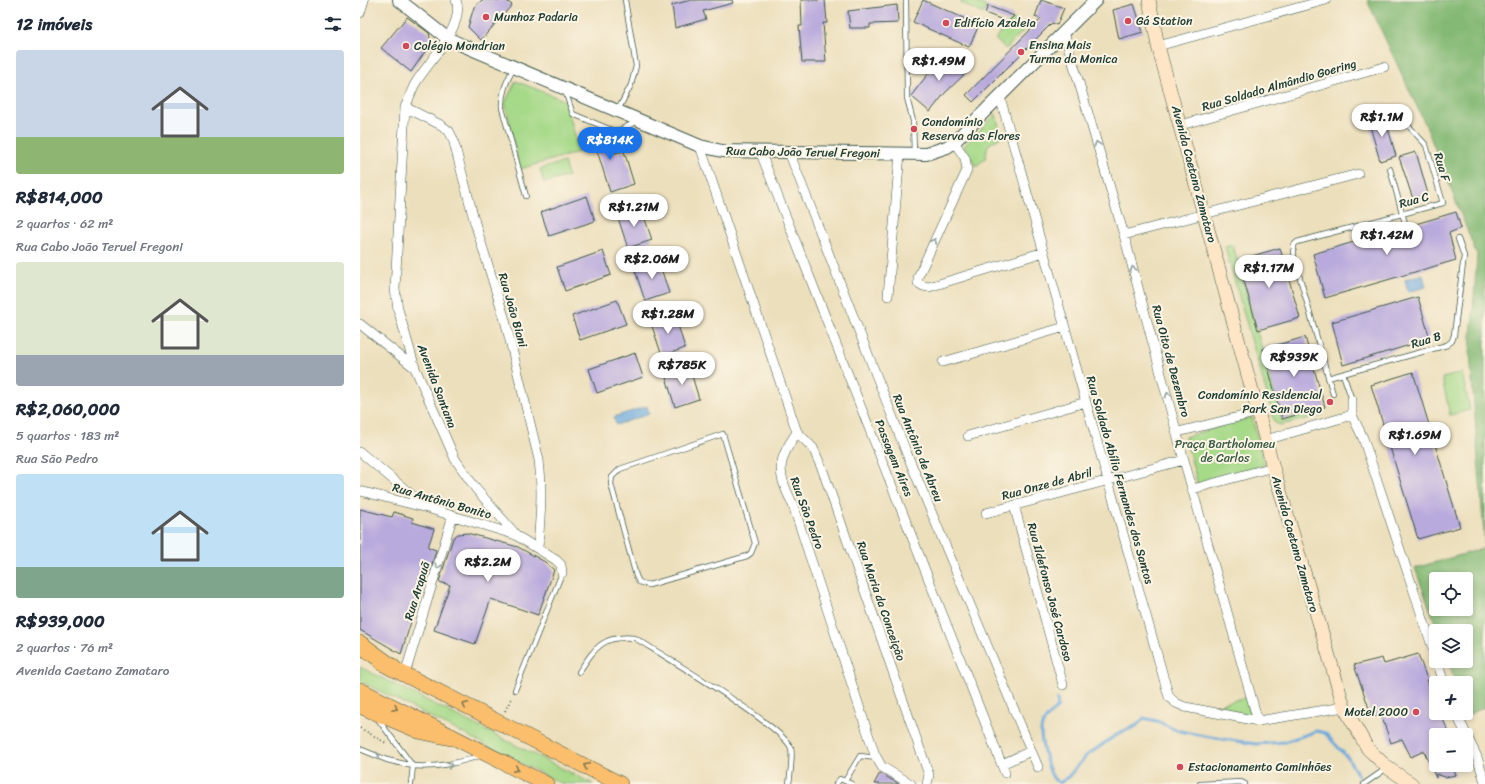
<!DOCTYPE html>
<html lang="pt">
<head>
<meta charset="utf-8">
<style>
	:root { --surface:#fff; --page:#f6f6f7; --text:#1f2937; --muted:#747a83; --accent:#1a73e8 }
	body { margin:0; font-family:Sriracha,sans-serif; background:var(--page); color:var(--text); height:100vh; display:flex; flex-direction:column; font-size:15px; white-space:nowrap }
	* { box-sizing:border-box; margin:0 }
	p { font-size:13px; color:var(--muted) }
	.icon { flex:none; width:22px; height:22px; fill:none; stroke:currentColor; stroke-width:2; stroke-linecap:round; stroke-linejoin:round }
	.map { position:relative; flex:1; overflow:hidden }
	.details { display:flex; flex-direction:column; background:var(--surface); width:360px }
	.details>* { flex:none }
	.controls { position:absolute; left:1069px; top:572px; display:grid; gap:8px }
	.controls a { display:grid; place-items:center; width:44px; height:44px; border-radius:4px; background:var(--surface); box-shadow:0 2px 6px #0003; font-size:20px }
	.price { position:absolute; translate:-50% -34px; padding:0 9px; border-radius:14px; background:#fff; color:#222; font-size:13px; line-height:26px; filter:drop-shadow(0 1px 2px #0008) }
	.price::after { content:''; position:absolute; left:50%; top:24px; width:12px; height:9px; margin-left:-6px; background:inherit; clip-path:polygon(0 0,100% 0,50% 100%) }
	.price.active { background:var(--accent); color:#fff }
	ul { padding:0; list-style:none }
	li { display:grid; align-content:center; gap:8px; height:212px; padding:0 16px }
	li span { display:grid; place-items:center; height:124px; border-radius:4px; color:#555 }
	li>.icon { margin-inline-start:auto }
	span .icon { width:72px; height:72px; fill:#fffc; stroke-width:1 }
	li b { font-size:17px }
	h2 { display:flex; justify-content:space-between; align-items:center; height:48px; padding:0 16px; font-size:17px }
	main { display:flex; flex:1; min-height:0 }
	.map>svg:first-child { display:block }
	.green { fill:#a6d988; stroke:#628b5e }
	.forest { fill:#84b974; stroke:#527b54; fill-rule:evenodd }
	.water { fill:#69a8dc; stroke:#447288 }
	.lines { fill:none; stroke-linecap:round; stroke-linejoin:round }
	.stream { stroke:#69a8dc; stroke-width:3 }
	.building { fill:#b9aadd }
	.service-casing { stroke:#3e5548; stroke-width:6 }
	.minor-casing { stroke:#3e5548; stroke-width:10 }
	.tertiary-casing { stroke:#3e5548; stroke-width:14 }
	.secondary-casing { stroke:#3e5548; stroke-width:14 }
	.trunk-casing { stroke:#3e5548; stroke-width:16 }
	.motorway-casing { stroke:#3e5548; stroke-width:18 }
	.path { stroke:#3e5548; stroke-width:2; stroke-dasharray:1 3; stroke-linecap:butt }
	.service { stroke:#fff; stroke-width:4.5 }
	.minor { stroke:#fff; stroke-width:9 }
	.tertiary { stroke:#fff; stroke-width:12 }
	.secondary { stroke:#fde5c5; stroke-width:13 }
	.trunk { stroke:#fabe6d; stroke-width:15 }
	.motorway { stroke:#fabe6d; stroke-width:17 }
	.oneway { stroke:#8f9e9a }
	.oneway2 { stroke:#82774e }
	.poi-dot { fill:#d1495b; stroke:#fcf5e5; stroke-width:1.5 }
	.labels { text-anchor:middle; stroke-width:4; stroke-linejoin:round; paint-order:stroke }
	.poi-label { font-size:12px; fill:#1f3d34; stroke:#fcf5e5; text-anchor:start }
	.street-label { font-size:12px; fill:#1f3d34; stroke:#fcf5e5 }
	.park-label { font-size:12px; fill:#3a5c45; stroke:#fcf5e5 }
</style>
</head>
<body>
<main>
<section class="details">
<h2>12 imóveis<svg class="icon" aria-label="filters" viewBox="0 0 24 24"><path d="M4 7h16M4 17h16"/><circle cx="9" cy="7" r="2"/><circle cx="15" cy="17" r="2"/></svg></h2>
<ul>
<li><span style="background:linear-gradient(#c9d6e8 70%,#8fb573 0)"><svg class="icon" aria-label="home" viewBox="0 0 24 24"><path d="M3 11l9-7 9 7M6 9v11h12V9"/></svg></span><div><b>R$814,000</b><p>2 quartos · 62 m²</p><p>Rua Cabo João Teruel Fregoni</p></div></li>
<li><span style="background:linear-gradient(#dfe7d0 75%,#9aa5b1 0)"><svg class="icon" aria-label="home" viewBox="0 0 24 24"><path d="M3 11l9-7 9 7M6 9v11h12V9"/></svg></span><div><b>R$2,060,000</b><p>5 quartos · 183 m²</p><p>Rua São Pedro</p></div></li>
<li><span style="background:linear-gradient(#bfe0f5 75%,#7fa58c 0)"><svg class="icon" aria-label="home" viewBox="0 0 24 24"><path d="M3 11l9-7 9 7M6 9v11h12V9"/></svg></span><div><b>R$939,000</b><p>2 quartos · 76 m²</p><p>Avenida Caetano Zamataro</p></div></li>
</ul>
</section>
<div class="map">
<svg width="1125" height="784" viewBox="0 0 1125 784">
	<rect width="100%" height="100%" fill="#fcf5e5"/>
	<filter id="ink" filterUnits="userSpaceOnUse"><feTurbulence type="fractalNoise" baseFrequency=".025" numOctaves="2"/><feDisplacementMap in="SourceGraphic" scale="8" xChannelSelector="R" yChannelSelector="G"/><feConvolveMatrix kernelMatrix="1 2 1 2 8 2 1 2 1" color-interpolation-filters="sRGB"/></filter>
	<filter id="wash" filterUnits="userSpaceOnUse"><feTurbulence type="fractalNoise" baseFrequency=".012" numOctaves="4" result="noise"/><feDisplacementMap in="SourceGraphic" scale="16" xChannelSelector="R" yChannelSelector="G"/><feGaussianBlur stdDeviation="0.9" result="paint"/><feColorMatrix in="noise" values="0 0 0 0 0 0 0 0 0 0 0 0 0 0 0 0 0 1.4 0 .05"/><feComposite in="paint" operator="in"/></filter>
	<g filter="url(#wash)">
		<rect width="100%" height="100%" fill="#ecdfbc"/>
		<path class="green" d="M 603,0 L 612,0 L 627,7 L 623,14 L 601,3 Z
			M 653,19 L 664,30 L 646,49 L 635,39 Z
			M 156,81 L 206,101 L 219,152 L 160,169 L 145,103 Z
			M 636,114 L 641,137 L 628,145 L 625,159 L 616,166 L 604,146 Z
			M 204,162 L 208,176 L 184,183 L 180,169 Z
			M 873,245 L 922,421 L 963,410 L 963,415 L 921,425 L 915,423 L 865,247 Z
			M 1102,373 L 1110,410 L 1090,415 L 1082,378 Z
			M 892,417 L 905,465 L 838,485 L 825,437 Z
			M 0,667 L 233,784 L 202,784 L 0,681 Z
			M 886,697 L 891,716 L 855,706 Z"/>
		<path class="forest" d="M 1007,0 L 1125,0 L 1125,707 L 1108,715 L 1106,709 L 1106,683 L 1096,683 L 1088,661 L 1106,661 L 1106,631 L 1078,631 L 1055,568 L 1125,548 L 1110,353 L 1117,255 L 1066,126 ZM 1076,579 L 1106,579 L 1106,609 L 1076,609 Z"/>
		<path class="water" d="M 1063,274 L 1066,287 L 1048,292 L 1045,279 Z
			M 287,406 L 289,414 L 256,425 L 254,417 Z"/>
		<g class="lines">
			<path class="stream" d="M 697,699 L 698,707 C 692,713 685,717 682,726 C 678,734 688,773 695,780 C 695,780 699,782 700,783 L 708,777 L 726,756 L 759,733 L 776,726 L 784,718 L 797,721 L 816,730 L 844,736 L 896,744 L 924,742 L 957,731 L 965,733 L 988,758 L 999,777"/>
		</g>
		<g id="blocks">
			<path class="building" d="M 122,0 L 145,0 L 152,5 L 121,40 L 108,27 L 114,7 Z
				M 331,0 L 372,0 L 373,3 L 343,11 L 346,19 L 315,28 L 312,5 Z
				M 441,0 L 465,0 L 467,23 L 463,23 L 466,62 L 442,62 L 439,26 L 442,26 Z
				M 563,0 L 619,25 L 609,47 L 553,22 Z
				M 681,0 L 704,8 L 697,25 L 692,23 L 613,102 L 606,95 L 681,19 L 675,17 Z
				M 774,4 L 783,32 L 759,39 L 753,10 Z
				M 537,5 L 538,23 L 510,24 L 510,28 L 490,28 L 488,11 Z
				M 628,6 L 654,16 L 648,22 L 625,13 Z
				M 47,17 L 69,33 L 71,43 L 51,72 L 21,48 Z
				M 590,53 L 609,70 L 585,93 L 570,112 L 551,96 L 568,74 Z
				M 1024,114 L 1036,156 L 1020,161 L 1008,119 Z
				M 244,131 L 249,133 L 255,153 L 264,151 L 274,184 L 250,192 L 235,144 L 221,149 L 218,139 Z
				M 1056,152 L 1068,194 L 1053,199 L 1039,157 Z
				M 227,196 L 235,221 L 189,236 L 181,212 Z
				M 281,207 L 292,240 L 268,248 L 257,215 Z
				M 1096,212 L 1101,228 L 1089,233 L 1096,260 L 965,298 L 953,254 L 1042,228 L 1046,240 L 1050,241 L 1053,237 L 1049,226 Z
				M 920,248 L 940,318 L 898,330 L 878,260 Z
				M 243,251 L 251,275 L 205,291 L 197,267 Z
				M 298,259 L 309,293 L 285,301 L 274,267 Z
				M 1058,297 L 1070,339 L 983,365 L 972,322 Z
				M 257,300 L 266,324 L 220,340 L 212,316 Z
				M 315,315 L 325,348 L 302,356 L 291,323 Z
				M 945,337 L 965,407 L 922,419 L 903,349 Z
				M 275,353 L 283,377 L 237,393 L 229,369 Z
				M 329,366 L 339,399 L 315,407 L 305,374 Z
				M 1053,372 L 1100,527 L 1058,539 L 1011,385 Z
				M 0,509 L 32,517 L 34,512 L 53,518 L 52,522 L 74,529 L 68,547 L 76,550 L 68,578 L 65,577 L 41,654 L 0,630 Z
				M 107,533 L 158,547 L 185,562 L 194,570 L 178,615 L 131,599 L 115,644 L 74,630 L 90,585 L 79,582 L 93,538 L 98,534 Z
				M 1058,654 L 1076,704 L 1076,713 L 1080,713 L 1090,735 L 1076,735 L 1076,765 L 1091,765 L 1096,775 L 1085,777 L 1076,774 L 1076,778 L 1064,751 L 1051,757 L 1042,739 L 1031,743 L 1021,715 L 1012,717 L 994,665 L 1022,658 L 1024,664 Z
				M 520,773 L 539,784 L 514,784 Z"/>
		</g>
	</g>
	<g filter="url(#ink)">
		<use href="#blocks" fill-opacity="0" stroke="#3e5548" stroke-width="1"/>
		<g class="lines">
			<defs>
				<path id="service" d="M 546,0 L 547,98 L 553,121 L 554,153
					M 154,67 C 147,81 141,92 142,108 L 166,196
					M 205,91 L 213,114 L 254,131 L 260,130 L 278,121
					M 258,110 L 271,85 L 276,66 L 265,0
					M 1030,169 L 1049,238
					M 983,374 L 992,400
					M 968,378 L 1087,345 L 1092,341 L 1094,335 L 1104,256 L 1098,239
					M 973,394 L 934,257 L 934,245 L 937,242 L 1083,203 L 1066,145 L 1044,121
					M 363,434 L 395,543 L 391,553 L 387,556 L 289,585 L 279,582 L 276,576 L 251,484 L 252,477 L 260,469 Z
					M 219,672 C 235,648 242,635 275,638 C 302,655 422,725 431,748 C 433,755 430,776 429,784
					M 155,690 L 202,573
					M 17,718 L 53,766 C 78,768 98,763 122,755
					M 0,749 L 27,760 L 53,766 L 51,784
					M 485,781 L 500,756 L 516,758
					M 476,784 L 480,779 L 492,784
					M 840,784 L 881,782 L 885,784
					M 1004,784 L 1027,768"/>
				<path id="minor" d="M 96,0 C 106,26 67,63 55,84 C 51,91 49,100 45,107 L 35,289 L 38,309 L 55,368 L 95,459 L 116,489 L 157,536 L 196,560 L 201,565 L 202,573
					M 0,13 L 4,0
					M 704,32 L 764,235 L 824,460 L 898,721
					M 798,46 L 966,0
					M 640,97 L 809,697 L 816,703 L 825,707 L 898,721 L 984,707
					M 45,107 L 81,125 L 89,131 L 93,139 L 115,223 L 145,320 L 179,460 C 183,490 180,518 178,548
					M 821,125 L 1024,67
					M 594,142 L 605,158 L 607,170 L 558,277 L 558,283 L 563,286 L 569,287 L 684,252
					M 340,146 L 437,432 L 453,448 L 463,471 L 569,775 L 567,784
					M 400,151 L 645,773
					M 429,152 L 547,454 L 678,767
					M 764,235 L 998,174
					M 528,296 L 540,153
					M 0,324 L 55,368
					M 583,362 L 705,327
					M 992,400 L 992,415 L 1003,438 L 1076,658
					M 437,432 C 416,463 417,472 433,505 L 515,755 L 522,767 L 551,784
					M 818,432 L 899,412
					M 608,436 L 726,402
					M 906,440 L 992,415
					M 0,452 L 65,506
					M 833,489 L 913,467
					M 0,491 L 67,508 L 156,535
					M 654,505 L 703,685
					M 626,513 L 824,460
					M 1077,661 L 1084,683
					M 45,674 L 93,515
					M 1096,713 L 1117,757 L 1125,782
					M 642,764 L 671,751"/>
				<path id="tertiary" d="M 39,0 L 87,38 L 102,45 L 340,146 L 362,151 L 566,154 L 587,147 L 594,142 L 736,0"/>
				<path id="secondary" d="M 789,0 L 798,46 L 913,467 L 984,707 L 1008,749 L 1028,768 L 1052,784"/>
				<path id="trunk" d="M 22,663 L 260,784
					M 0,690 L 186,784"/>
				<path id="motorway" d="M 0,644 L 33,668
					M 0,705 L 59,730 L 91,737"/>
			</defs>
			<use href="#service" class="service-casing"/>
			<use href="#minor" class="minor-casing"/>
			<use href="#tertiary" class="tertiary-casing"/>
			<use href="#secondary" class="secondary-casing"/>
			<use href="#trunk" class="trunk-casing"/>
			<use href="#motorway" class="motorway-casing"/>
			<path class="path" d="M 145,711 L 152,697
				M 0,728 L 26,743"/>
			<use href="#service" class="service"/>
			<use href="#minor" class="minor"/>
			<use href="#tertiary" class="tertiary"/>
			<use href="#secondary" class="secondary"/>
			<use href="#trunk" class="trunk"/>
			<use href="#motorway" class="motorway"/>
		</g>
		<defs><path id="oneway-chevron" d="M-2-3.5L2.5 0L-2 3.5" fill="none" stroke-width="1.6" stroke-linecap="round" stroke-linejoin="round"/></defs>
		<g class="oneway">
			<use href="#oneway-chevron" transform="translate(737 144) rotate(-106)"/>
			<use href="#oneway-chevron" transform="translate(574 241) rotate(-65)"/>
			<use href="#oneway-chevron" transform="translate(773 269) rotate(-105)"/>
			<use href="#oneway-chevron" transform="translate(808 395) rotate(-105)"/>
			<use href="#oneway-chevron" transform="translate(78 566) rotate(107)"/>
			<use href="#oneway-chevron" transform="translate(17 756) rotate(22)"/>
			<use href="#oneway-chevron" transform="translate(90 765) rotate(-11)"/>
		</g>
		<g class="oneway2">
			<use href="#oneway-chevron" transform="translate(105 705) rotate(-153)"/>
			<use href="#oneway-chevron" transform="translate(35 708) rotate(27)"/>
			<use href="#oneway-chevron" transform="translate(226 766) rotate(-153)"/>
			<use href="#oneway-chevron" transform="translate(156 769) rotate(26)"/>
		</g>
	</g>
	<g class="poi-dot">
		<circle cx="126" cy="17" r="4"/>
		<circle cx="768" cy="21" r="4"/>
		<circle cx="586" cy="23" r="4"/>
		<circle cx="46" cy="46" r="4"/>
		<circle cx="661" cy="52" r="4"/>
		<circle cx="554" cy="129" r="4"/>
		<circle cx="970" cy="402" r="4"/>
		<circle cx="1056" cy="712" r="4"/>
		<circle cx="820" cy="767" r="4"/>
	</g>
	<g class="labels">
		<g class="poi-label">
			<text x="134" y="21">Munhoz Padaria</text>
			<text x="776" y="25">Gá Station</text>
			<text x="594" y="27">Edifício Azaleia</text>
			<text x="669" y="49">Ensina Mais<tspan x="669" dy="14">Turma da Monica</tspan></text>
			<text x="54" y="50">Colégio Mondrian</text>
			<text x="562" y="126">Condomínio<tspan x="562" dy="14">Reserva das Flores</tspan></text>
			<text x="962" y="399" text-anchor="end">Condomínio Residencial<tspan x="962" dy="14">Park San Diego</tspan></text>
			<text x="1048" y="716" text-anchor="end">Motel 2000</text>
			<text x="828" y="771">Estacionamento Caminhões</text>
		</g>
		<g class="street-label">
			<text transform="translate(919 85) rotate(-16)" y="4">Rua Soldado Almândio Goering</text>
			<text transform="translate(443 152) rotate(1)" y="4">Rua Cabo João Teruel Fregoni</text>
			<text transform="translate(1082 167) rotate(74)" y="4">Rua F</text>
			<text transform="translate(834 174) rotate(75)" y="4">Avenida Caetano Zamataro</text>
			<text transform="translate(1054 200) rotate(-16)" y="4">Rua C</text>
			<text transform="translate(153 310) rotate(74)" y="4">Rua João Biani</text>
			<text transform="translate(1066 340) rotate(-17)" y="4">Rua B</text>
			<text transform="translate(811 361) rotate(75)" y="4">Rua Oito de Dezembro</text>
			<text transform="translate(77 386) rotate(69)" y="4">Avenida Santana</text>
			<text transform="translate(558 448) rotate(68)" y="4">Rua Antônio de Abreu</text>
			<text transform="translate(534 458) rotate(68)" y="4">Passagem Aíres</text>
			<text transform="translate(760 480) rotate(74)" y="4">Rua Soldado Abílio Fernandes dos Santos</text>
			<text transform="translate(687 484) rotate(-15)" y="4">Rua Onze de Abril</text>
			<text transform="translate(82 501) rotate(16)" y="4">Rua Antônio Bonito</text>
			<text transform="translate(447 513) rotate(70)" y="4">Rua São Pedro</text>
			<text transform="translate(935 544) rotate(74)" y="4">Avenida Caetano Zamataro</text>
			<text transform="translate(57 591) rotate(-73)" y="4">Rua Arapuã</text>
			<text transform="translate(690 592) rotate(75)" y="4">Rua Ildefonso José Cardoso</text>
			<text transform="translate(521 601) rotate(71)" y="4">Rua Maria da Conceição</text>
		</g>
		<g class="park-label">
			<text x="865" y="448">Praça Bartholomeu<tspan x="865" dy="14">de Carlos</tspan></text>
		</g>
	</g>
</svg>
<div class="controls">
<a><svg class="icon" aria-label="locate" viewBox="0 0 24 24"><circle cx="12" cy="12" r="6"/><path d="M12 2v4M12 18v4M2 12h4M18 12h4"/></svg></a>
<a><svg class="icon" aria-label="layers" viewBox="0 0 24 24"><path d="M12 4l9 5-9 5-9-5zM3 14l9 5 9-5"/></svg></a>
<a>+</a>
<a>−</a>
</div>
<b class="price" style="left:579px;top:82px">R$1.49M</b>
<b class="price" style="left:1022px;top:138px">R$1.1M</b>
<b class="price active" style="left:250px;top:161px">R$814K</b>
<b class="price" style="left:274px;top:228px">R$1.21M</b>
<b class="price" style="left:1027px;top:256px">R$1.42M</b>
<b class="price" style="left:292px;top:280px">R$2.06M</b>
<b class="price" style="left:909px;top:289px">R$1.17M</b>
<b class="price" style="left:308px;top:335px">R$1.28M</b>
<b class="price" style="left:934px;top:378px">R$939K</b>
<b class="price" style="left:322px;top:386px">R$785K</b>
<b class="price" style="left:1055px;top:456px">R$1.69M</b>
<b class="price" style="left:128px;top:583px">R$2.2M</b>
</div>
</main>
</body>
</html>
